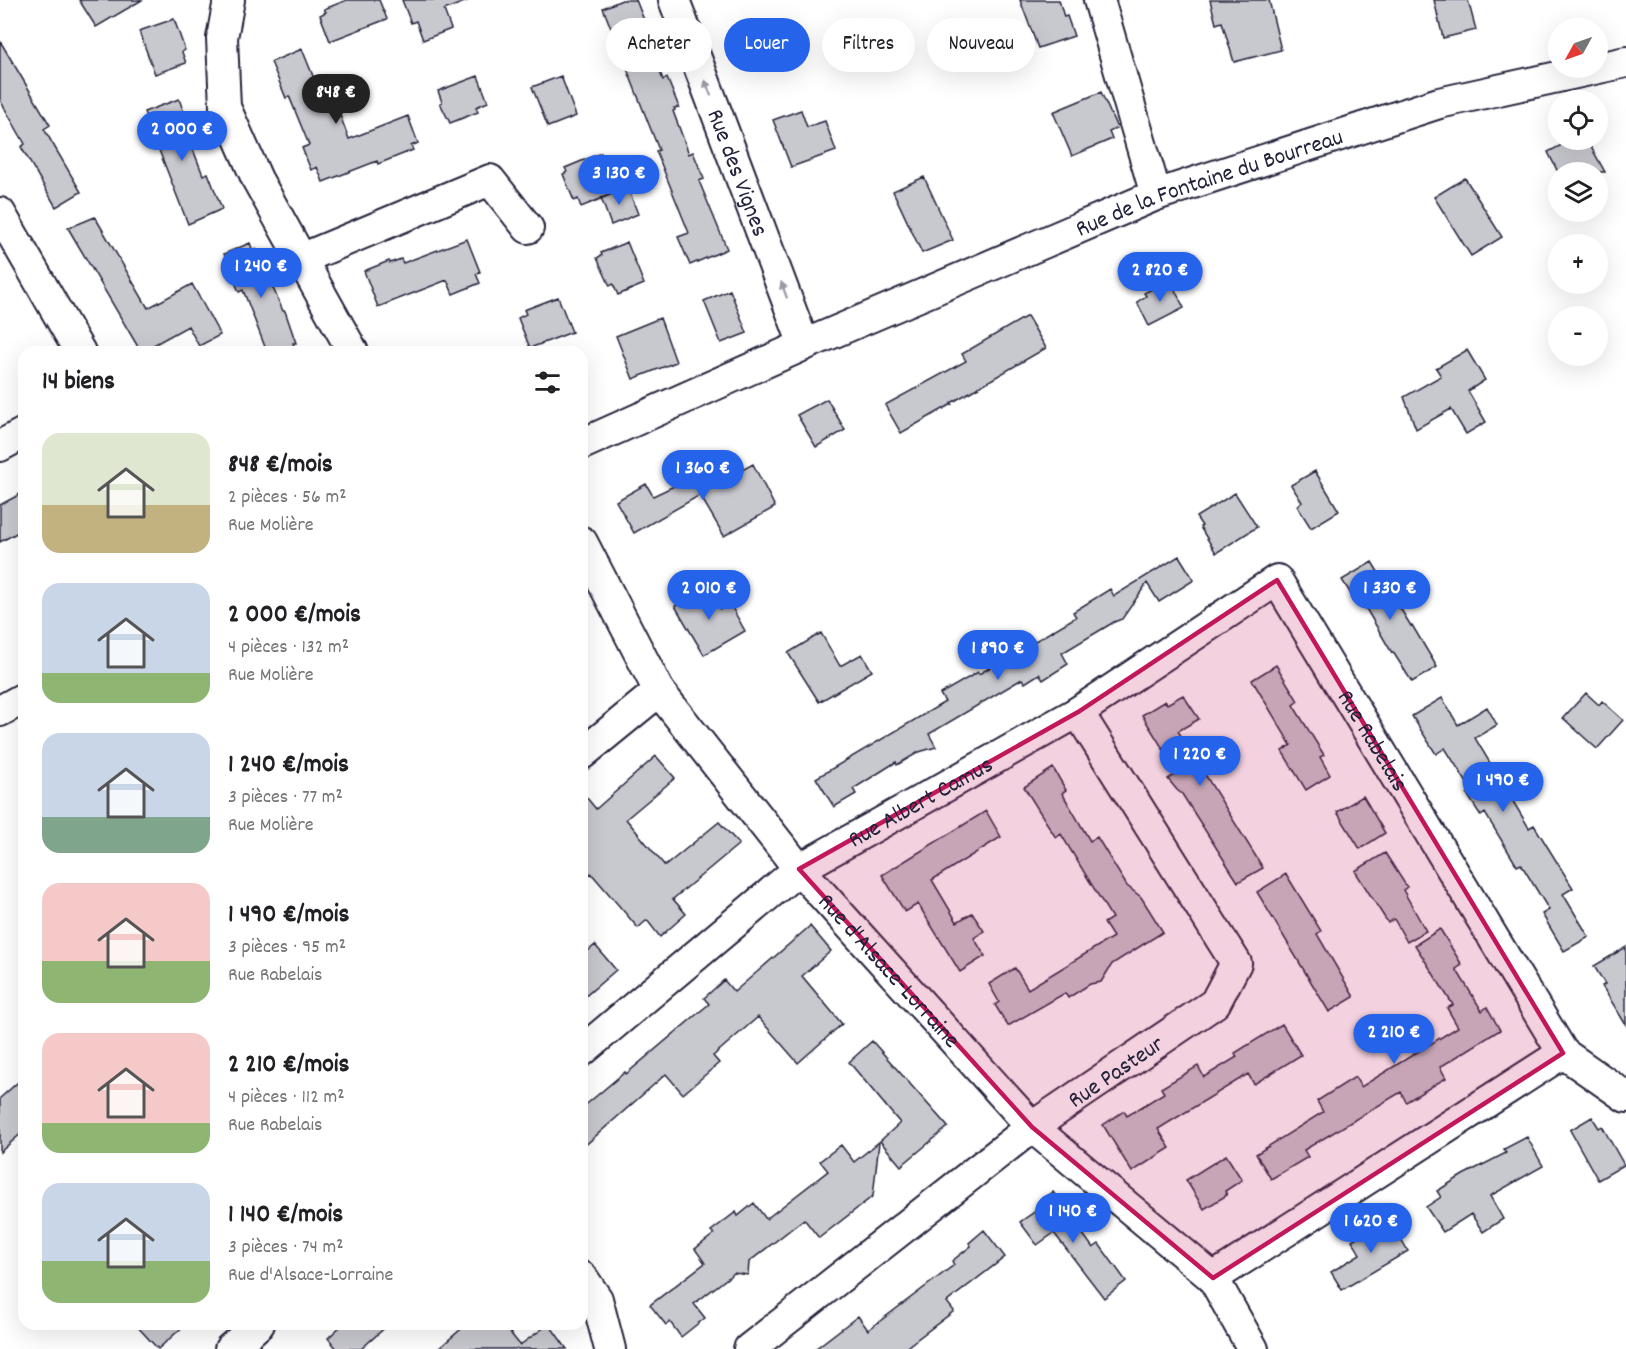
<!DOCTYPE html>
<html lang="fr">
<head>
<meta charset="utf-8">
<style>
	:root { --surface:#fff; --page:#f2f2f2; --text:#202124; --muted:#757577; --accent:#2563eb }
	body { margin:0; font-family:Dekko,sans-serif; background:var(--page); color:var(--text); height:100vh; display:flex; flex-direction:column; font-size:22px; white-space:nowrap }
	* { box-sizing:border-box; margin:0 }
	p { font-size:20px; color:var(--muted) }
	.icon { flex:none; width:33px; height:33px; fill:none; stroke:currentColor; stroke-width:2; stroke-linecap:round; stroke-linejoin:round }
	.map { position:relative; flex:1; overflow:hidden }
	.details { position:absolute; left:18px; top:346px; width:570px; height:984px; display:flex; flex-direction:column; background:var(--surface); border-radius:18px; box-shadow:0 6px 24px #0002 }
	.details>* { flex:none }
	.guide { position:absolute; left:606px; top:18px; width:570px; height:54px; display:flex; gap:12px }
	.needle { width:39px; rotate:230deg }
	.buttons { position:absolute; left:1548px; top:18px; display:grid; gap:12px }
	.buttons a { display:grid; place-items:center; width:60px; height:60px; border-radius:50%; background:var(--surface); box-shadow:0 6px 24px #0002; font-size:30px }
	.price { position:absolute; translate:-50% -51px; padding:0 14px; border-radius:21px; background:var(--accent); color:#fff; font-size:20px; line-height:39px; filter:drop-shadow(0 2px 3px #0008) }
	.price::after { content:''; position:absolute; left:50%; top:36px; width:18px; height:14px; margin-left:-9px; background:inherit; clip-path:polygon(0 0,100% 0,50% 100%) }
	.price.on { background:#222; color:#fff }
	ul { padding:0; list-style:none }
	li { display:flex; align-items:center; gap:18px; height:150px; padding:0 24px }
	li span { display:grid; place-items:center; flex:none; width:168px; height:120px; border-radius:18px; color:#555 }
	li>.icon { margin-inline-start:auto }
	span .icon { width:72px; height:72px; fill:#fffc; stroke-width:1 }
	li b { font-size:26px }
	h2 { display:flex; justify-content:space-between; align-items:center; height:72px; padding:0 24px; font-size:26px }
	.pill { padding:0 21px; border-radius:27px; background:var(--surface); box-shadow:0 6px 24px #0002; font-size:21px; line-height:54px }
	.pill.on { background:var(--accent); color:#fff }
	.map>svg:first-child { display:block }
	.building { fill:#c8c8cf; stroke:#22223b; stroke-width:1.5 }
	.lines { fill:none; stroke-linecap:round; stroke-linejoin:round }
	.minor-casing { stroke:#22223b; stroke-width:34 }
	.minor { stroke:#fff; stroke-width:30 }
	.oneway { fill:#9c9ca7 }
	.marked { fill:#c2185b; fill-opacity:0.2; stroke:#c2185b; stroke-width:4.5; stroke-linejoin:round }
	.labels { text-anchor:middle; stroke-width:4.5; stroke-linejoin:round; paint-order:stroke }
	.street-label { font-size:24px; fill:#22223b; stroke:#fff }
</style>
</head>
<body>
<div class="map">
<svg width="1626" height="1349" viewBox="0 0 1626 1349">
	<rect width="100%" height="100%" fill="#fff"/>
	<filter id="ink" filterUnits="userSpaceOnUse"><feTurbulence type="fractalNoise" baseFrequency=".0167" numOctaves="2"/><feDisplacementMap in="SourceGraphic" scale="12" xChannelSelector="R" yChannelSelector="G"/><feConvolveMatrix kernelMatrix="1 2 1 2 8 2 1 2 1" color-interpolation-filters="sRGB"/></filter>
	<g filter="url(#ink)">
		<path class="building" d="M 79,0 L 142,0 L 96,27 Z
			M 347,0 L 379,0 L 387,19 L 330,41 L 320,15 L 326,12 L 324,9 Z
			M 402,0 L 466,0 L 467,1 L 444,10 L 451,29 L 423,40 L 416,21 L 411,23 Z
			M 622,0 L 636,0 L 648,30 L 645,31 L 663,80 L 667,78 L 679,107 L 674,108 L 675,110 L 673,111 L 689,154 L 693,152 L 704,179 L 699,181 L 727,249 L 690,265 L 678,237 L 689,233 L 656,151 L 659,150 L 603,8 Z
			M 1020,0 L 1059,0 L 1064,17 L 1067,16 L 1074,36 L 1038,48 Z
			M 1210,0 L 1269,0 L 1281,50 L 1234,62 L 1222,22 L 1216,24 Z
			M 1434,0 L 1468,0 L 1476,30 L 1443,38 Z
			M 174,19 L 185,50 L 182,52 L 186,63 L 155,74 L 139,31 Z
			M 0,41 L 50,125 L 44,129 L 81,192 L 56,207 L 21,147 L 25,144 L 0,100 Z
			M 302,49 L 320,93 L 330,89 L 349,139 L 408,116 L 418,143 L 411,146 L 413,150 L 378,164 L 377,161 L 323,182 L 317,167 L 311,170 L 302,148 L 309,145 L 289,96 L 286,98 L 271,62 Z
			M 478,76 L 488,102 L 476,107 L 478,112 L 450,123 L 440,103 L 442,102 L 438,91 Z
			M 561,76 L 576,116 L 548,127 L 532,87 Z
			M 1101,92 L 1117,128 L 1109,132 L 1112,139 L 1072,156 L 1053,112 Z
			M 179,99 L 191,132 L 187,134 L 203,175 L 208,173 L 222,209 L 188,224 L 144,112 Z
			M 801,110 L 807,127 L 825,121 L 836,151 L 791,167 L 773,120 Z
			M 1571,140 L 1587,140 L 1605,172 L 1558,172 L 1548,152 Z
			M 601,153 L 617,192 L 581,207 L 578,199 L 574,201 L 563,174 L 567,172 L 565,168 Z
			M 924,177 L 953,240 L 922,253 L 893,191 Z
			M 1465,178 L 1502,237 L 1471,256 L 1434,197 Z
			M 628,188 L 638,214 L 611,225 L 601,198 Z
			M 95,217 L 148,308 L 192,284 L 220,335 L 199,346 L 188,326 L 141,352 L 68,228 Z
			M 467,239 L 480,272 L 476,274 L 480,283 L 453,294 L 447,280 L 378,307 L 364,271 L 389,261 L 390,263 L 401,259 L 403,263 Z
			M 627,242 L 644,284 L 618,295 L 613,284 L 610,286 L 597,258 L 602,255 L 601,253 Z
			M 250,243 L 253,251 L 256,249 L 283,311 L 285,311 L 296,343 L 293,343 L 296,352 L 267,352 L 243,290 L 239,292 L 224,254 Z
			M 1170,280 L 1184,308 L 1149,326 L 1137,302 L 1146,296 L 1144,293 Z
			M 730,290 L 747,333 L 721,343 L 704,301 Z
			M 558,297 L 572,332 L 530,348 L 518,318 L 526,314 L 524,310 Z
			M 1027,316 L 1046,348 L 951,403 L 952,404 L 901,433 L 885,405 L 966,361 L 962,354 Z
			M 660,318 L 676,362 L 633,379 L 616,336 Z
			M 1467,350 L 1485,380 L 1468,391 L 1486,422 L 1466,434 L 1451,409 L 1416,429 L 1404,397 L 1441,376 L 1436,368 Z
			M 827,399 L 845,430 L 816,447 L 797,415 Z
			M 753,464 L 775,507 L 724,536 L 700,495 L 634,533 L 616,501 L 646,484 L 653,496 L 697,475 L 704,491 Z
			M 1315,471 L 1339,511 L 1311,528 L 1297,506 L 1302,502 L 1291,485 Z
			M 24,492 L 24,529 L 0,542 L 0,505 Z
			M 1235,493 L 1257,527 L 1216,553 L 1200,527 L 1202,526 L 1196,517 Z
			M 1179,556 L 1194,580 L 1159,602 L 1147,583 L 1122,619 L 1114,622 L 1062,653 L 1068,664 L 1043,680 L 1039,674 L 1025,683 L 1022,679 L 929,734 L 936,747 L 919,752 L 897,765 L 896,762 L 853,789 L 856,794 L 834,807 L 816,778 L 945,702 L 940,694 L 978,672 L 979,674 L 1076,617 L 1073,612 L 1110,589 L 1114,596 Z
			M 1372,562 L 1411,626 L 1412,625 L 1437,667 L 1412,682 L 1393,652 L 1392,653 L 1361,600 L 1356,602 L 1342,580 Z
			M 707,587 L 720,609 L 730,604 L 745,631 L 704,655 L 675,606 Z
			M 821,633 L 840,666 L 862,654 L 872,671 L 819,702 L 788,653 Z
			M 1276,665 L 1298,701 L 1293,705 L 1324,755 L 1320,757 L 1330,775 L 1306,790 L 1282,751 L 1291,745 L 1252,680 Z
			M 1586,693 L 1599,705 L 1602,701 L 1623,720 L 1597,749 L 1563,718 Z
			M 1183,695 L 1199,719 L 1178,731 L 1263,868 L 1238,882 L 1182,794 L 1177,790 L 1168,779 L 1178,773 L 1142,715 L 1165,701 L 1167,704 Z
			M 1442,698 L 1458,725 L 1487,707 L 1497,725 L 1475,738 L 1529,828 L 1534,825 L 1573,888 L 1563,894 L 1589,937 L 1564,951 L 1542,914 L 1549,910 L 1521,864 L 1517,866 L 1485,813 L 1481,816 L 1467,794 L 1472,791 L 1445,748 L 1436,754 L 1412,716 Z
			M 656,756 L 675,778 L 626,819 L 665,866 L 719,822 L 739,844 L 673,899 L 686,914 L 660,937 L 647,920 L 638,928 L 591,873 L 582,881 L 582,792 L 596,809 Z
			M 1053,768 L 1066,790 L 1062,793 L 1090,841 L 1097,837 L 1127,886 L 1141,897 L 1163,932 L 1112,964 L 1101,982 L 1090,984 L 1068,998 L 1065,993 L 1008,1026 L 995,1005 L 999,1002 L 989,984 L 1015,968 L 1028,989 L 1113,937 L 1104,923 L 1112,918 L 1061,834 L 1056,838 L 1024,787 Z
			M 1363,796 L 1385,833 L 1360,849 L 1337,812 Z
			M 986,811 L 1001,837 L 932,880 L 957,922 L 972,913 L 984,931 L 974,938 L 985,956 L 960,972 L 918,904 L 905,912 L 882,875 Z
			M 1385,853 L 1407,887 L 1403,890 L 1426,931 L 1407,942 L 1394,919 L 1388,923 L 1355,871 Z
			M 1286,874 L 1321,931 L 1317,934 L 1354,997 L 1329,1012 L 1257,892 Z
			M 810,926 L 831,951 L 802,976 L 842,1024 L 798,1063 L 758,1017 L 713,1056 L 719,1063 L 683,1094 L 666,1074 L 582,1148 L 582,1108 L 625,1072 L 626,1074 L 709,1004 L 704,998 L 724,980 L 734,992 Z
			M 1440,929 L 1462,965 L 1456,969 L 1482,1011 L 1487,1007 L 1500,1030 L 1440,1067 L 1446,1078 L 1406,1102 L 1401,1092 L 1304,1150 L 1308,1157 L 1271,1179 L 1256,1154 L 1323,1112 L 1317,1101 L 1355,1077 L 1361,1087 L 1458,1027 L 1447,1008 L 1453,1005 L 1415,945 Z
			M 595,945 L 616,970 L 582,999 L 582,956 Z
			M 1626,947 L 1626,1025 L 1602,986 L 1605,984 L 1594,966 Z
			M 1282,1024 L 1301,1055 L 1254,1084 L 1248,1074 L 1158,1129 L 1170,1148 L 1132,1172 L 1103,1125 L 1124,1111 L 1127,1116 L 1164,1093 L 1161,1088 L 1198,1066 L 1204,1077 L 1237,1057 L 1235,1053 Z
			M 872,1041 L 948,1127 L 901,1166 L 880,1141 L 900,1123 L 849,1062 Z
			M 24,1077 L 24,1131 L 0,1152 L 0,1098 Z
			M 1592,1117 L 1599,1128 L 1602,1126 L 1624,1165 L 1598,1180 L 1570,1130 Z
			M 1527,1137 L 1543,1166 L 1490,1196 L 1503,1219 L 1483,1232 L 1471,1214 L 1443,1232 L 1426,1207 L 1441,1197 L 1437,1191 L 1463,1175 L 1506,1153 L 1504,1149 Z
			M 879,1142 L 873,1196 L 819,1238 L 804,1219 L 749,1262 L 748,1275 L 734,1273 L 694,1304 L 705,1318 L 681,1337 L 670,1322 L 666,1325 L 650,1305 L 705,1263 L 695,1249 L 714,1234 L 711,1231 L 736,1212 L 738,1216 L 754,1203 L 766,1219 L 828,1171 L 820,1161 L 841,1145 L 854,1162 Z
			M 1226,1155 L 1242,1180 L 1225,1191 L 1227,1195 L 1204,1209 L 1186,1180 Z
			M 1053,1192 L 1093,1248 L 1099,1244 L 1126,1281 L 1104,1298 L 1054,1233 L 1037,1245 L 1020,1222 L 1040,1208 L 1037,1204 Z
			M 1389,1218 L 1408,1251 L 1342,1290 L 1331,1272 L 1360,1254 L 1352,1240 Z
			M 984,1230 L 1005,1257 L 947,1302 L 954,1311 L 904,1349 L 815,1349 L 858,1316 L 868,1330 L 954,1265 L 952,1261 L 971,1246 L 969,1243 Z
			M 135,1324 L 186,1324 L 158,1349 Z
			M 343,1324 L 389,1324 L 361,1349 L 337,1349 L 328,1338 Z
			M 467,1324 L 503,1324 L 520,1345 L 549,1324 L 567,1349 L 438,1349 Z"/>
		<g class="lines">
			<defs>
				<g id="minor">
					<path d="M 229,0 L 222,38 L 225,107 L 257,179 L 353,352"/>
					<path id="s1" d="M 674,0 L 804,345"/>
					<path d="M 1099,0 L 1156,195"/>
					<path d="M 0,213 L 80,352"/>
					<path d="M 301,259 L 490,180 L 528,228"/>
					<path id="s2" d="M 582,444 L 804,345 L 1156,195 L 1439,103 L 1626,62"/>
					<path d="M 0,446 L 24,433"/>
					<path id="s3" d="M 582,542 L 659,691 L 799,869 L 1032,1127 L 1213,1278 L 1253,1349"/>
					<path d="M 0,711 L 24,698"/>
					<path d="M 582,754 L 659,691"/>
					<path id="s4" d="M 582,1051 L 799,869 L 1078,712 L 1277,580 L 1563,1053 L 1213,1278"/>
					<path d="M 1563,1053 L 1626,1097"/>
					<path d="M 582,1277 L 597,1299 L 610,1349"/>
					<path d="M 230,1349 L 259,1324"/>
					<path id="s5" d="M 749,1349 L 1032,1127 L 1215,1003 L 1236,963 L 1078,712"/>
				</g>
			</defs>
			<use href="#minor" class="minor-casing"/>
			<use href="#minor" class="minor"/>
		</g>
		<defs><path id="oneway-solid" d="M-6-.8H1V-3.2L6.5 0L1 3.2V.8H-6Z" transform="scale(1.5)"/></defs>
		<g class="oneway">
			<use href="#oneway-solid" transform="translate(708 88) rotate(-111)"/>
			<use href="#oneway-solid" transform="translate(784 290) rotate(-110)"/>
		</g>
	</g>
	<path class="marked" d="M 1277,580 L 1563,1053 L 1213,1278 L 1032,1127 L 799,869 L 1078,712 Z"/>
	<g class="labels">
		<g class="street-label">
			<text dy="8" stroke="none"><textPath href="#s1" startOffset="184">Rue des Vignes</textPath></text>
			<text dy="8" stroke="none"><textPath href="#s2" startOffset="680">Rue de la Fontaine du Bourreau</textPath></text>
			<text dy="8" stroke="none"><textPath href="#s4" startOffset="1029">Rue Rabelais</textPath></text>
			<text dy="8" stroke="none"><textPath href="#s4" startOffset="422">Rue Albert Camus</textPath></text>
			<text dy="8" stroke="none"><textPath href="#s3" startOffset="530">Rue d'Alsace-Lorraine</textPath></text>
			<text dy="8" stroke="none"><textPath href="#s5" startOffset="460">Rue Pasteur</textPath></text>
		</g>
	</g>
</svg>
<div class="buttons">
<a><svg class="needle" viewBox="-14 -14 28 28"><path d="M0-13l5 13h-10z" fill="#e53935"/><path d="M0 13l5-13h-10z" fill="#757577"/></svg></a>
<a><svg class="icon" aria-label="locate" viewBox="0 0 24 24"><circle cx="12" cy="12" r="6"/><path d="M12 2v4M12 18v4M2 12h4M18 12h4"/></svg></a>
<a><svg class="icon" aria-label="layers" viewBox="0 0 24 24"><path d="M12 4l9 5-9 5-9-5zM3 14l9 5 9-5"/></svg></a>
<a>+</a>
<a>−</a>
</div>
<b class="price on" style="left:336px;top:125px">848 €</b>
<b class="price" style="left:182px;top:162px">2 000 €</b>
<b class="price" style="left:619px;top:206px">3 130 €</b>
<b class="price" style="left:261px;top:299px">1 240 €</b>
<b class="price" style="left:1160px;top:303px">2 820 €</b>
<b class="price" style="left:703px;top:501px">1 360 €</b>
<b class="price" style="left:709px;top:621px">2 010 €</b>
<b class="price" style="left:1390px;top:621px">1 330 €</b>
<b class="price" style="left:998px;top:681px">1 890 €</b>
<b class="price" style="left:1200px;top:787px">1 220 €</b>
<b class="price" style="left:1503px;top:813px">1 490 €</b>
<b class="price" style="left:1394px;top:1065px">2 210 €</b>
<b class="price" style="left:1073px;top:1244px">1 140 €</b>
<b class="price" style="left:1371px;top:1254px">1 620 €</b>
<div class="guide">
<a class="pill">Acheter</a>
<a class="pill on">Louer</a>
<a class="pill">Filtres</a>
<a class="pill">Nouveau</a>
</div>
<section class="details">
<h2>14 biens<svg class="icon" aria-label="filters" viewBox="0 0 24 24"><path d="M4 7h16M4 17h16"/><circle cx="9" cy="7" r="2"/><circle cx="15" cy="17" r="2"/></svg></h2>
<ul>
<li><span style="background:linear-gradient(#dfe7d0 60%,#c2b280 0)"><svg class="icon" aria-label="home" viewBox="0 0 24 24"><path d="M3 11l9-7 9 7M6 9v11h12V9"/></svg></span><div><b>848 €/mois</b><p>2 pièces · 56 m²</p><p>Rue Molière</p></div></li>
<li><span style="background:linear-gradient(#c9d6e8 75%,#8fb573 0)"><svg class="icon" aria-label="home" viewBox="0 0 24 24"><path d="M3 11l9-7 9 7M6 9v11h12V9"/></svg></span><div><b>2 000 €/mois</b><p>4 pièces · 132 m²</p><p>Rue Molière</p></div></li>
<li><span style="background:linear-gradient(#c9d6e8 70%,#7fa58c 0)"><svg class="icon" aria-label="home" viewBox="0 0 24 24"><path d="M3 11l9-7 9 7M6 9v11h12V9"/></svg></span><div><b>1 240 €/mois</b><p>3 pièces · 77 m²</p><p>Rue Molière</p></div></li>
<li><span style="background:linear-gradient(#f6c9c9 65%,#8fb573 0)"><svg class="icon" aria-label="home" viewBox="0 0 24 24"><path d="M3 11l9-7 9 7M6 9v11h12V9"/></svg></span><div><b>1 490 €/mois</b><p>3 pièces · 95 m²</p><p>Rue Rabelais</p></div></li>
<li><span style="background:linear-gradient(#f6c9c9 75%,#8fb573 0)"><svg class="icon" aria-label="home" viewBox="0 0 24 24"><path d="M3 11l9-7 9 7M6 9v11h12V9"/></svg></span><div><b>2 210 €/mois</b><p>4 pièces · 112 m²</p><p>Rue Rabelais</p></div></li>
<li><span style="background:linear-gradient(#c9d6e8 65%,#8fb573 0)"><svg class="icon" aria-label="home" viewBox="0 0 24 24"><path d="M3 11l9-7 9 7M6 9v11h12V9"/></svg></span><div><b>1 140 €/mois</b><p>3 pièces · 74 m²</p><p>Rue d'Alsace-Lorraine</p></div></li>
</ul>
</section>
</div>
</body>
</html>
